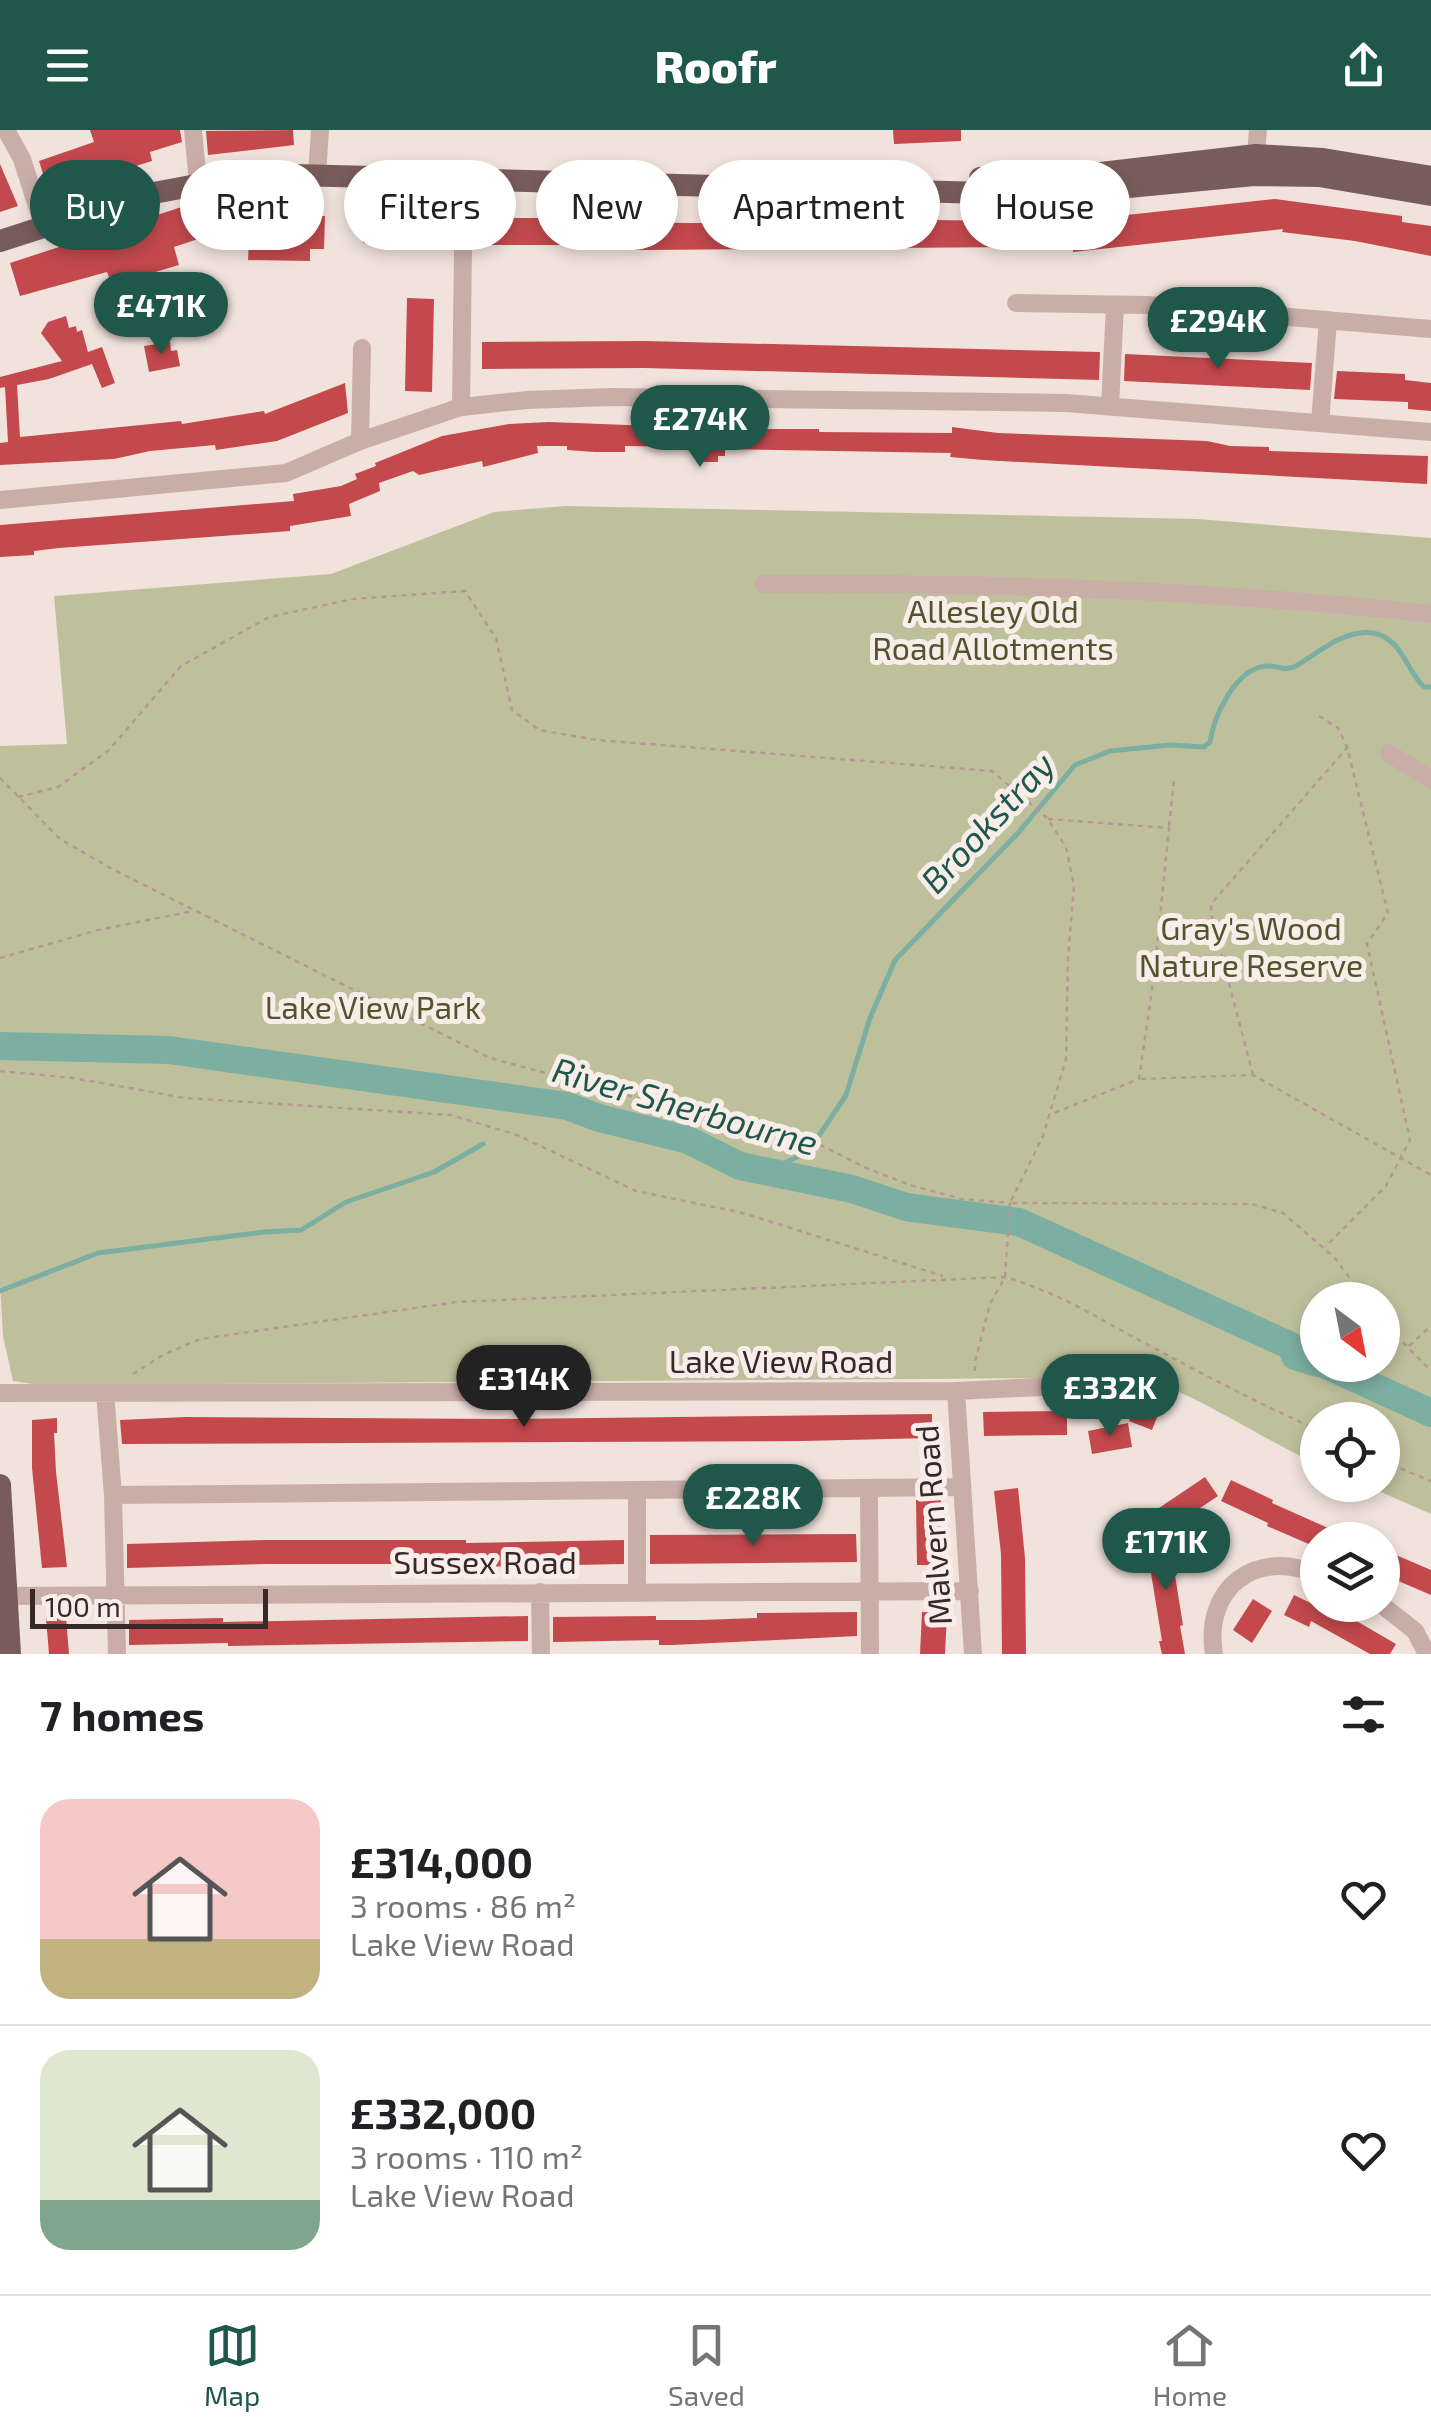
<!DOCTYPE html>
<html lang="en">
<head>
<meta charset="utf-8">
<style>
	:root { --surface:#fff; --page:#f6f6f6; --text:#202124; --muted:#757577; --line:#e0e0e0; --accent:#1f574b }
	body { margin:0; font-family:"Exo 2",sans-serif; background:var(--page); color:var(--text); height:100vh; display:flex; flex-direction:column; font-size:38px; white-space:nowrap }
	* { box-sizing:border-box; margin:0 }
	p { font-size:32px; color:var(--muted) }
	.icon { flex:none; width:55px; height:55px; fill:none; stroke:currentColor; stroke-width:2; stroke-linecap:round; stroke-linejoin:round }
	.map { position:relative; height:1524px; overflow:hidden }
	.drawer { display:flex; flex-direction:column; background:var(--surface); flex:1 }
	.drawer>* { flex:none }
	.guide { position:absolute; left:30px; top:30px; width:1372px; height:90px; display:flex; gap:20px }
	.needle { width:65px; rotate:148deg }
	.tools { position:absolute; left:1300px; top:1152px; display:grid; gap:20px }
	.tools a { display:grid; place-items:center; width:100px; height:100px; border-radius:50%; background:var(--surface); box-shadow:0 5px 15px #0003; font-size:50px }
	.scale { position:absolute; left:30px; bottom:25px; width:238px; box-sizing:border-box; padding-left:10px; border:5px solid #362928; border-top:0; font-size:28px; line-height:35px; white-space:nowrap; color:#362928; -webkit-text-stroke:8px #f9ede9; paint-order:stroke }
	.price { position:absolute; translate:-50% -85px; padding:0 22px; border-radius:35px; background:var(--accent); color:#fff; font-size:32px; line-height:65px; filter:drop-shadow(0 2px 5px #0008) }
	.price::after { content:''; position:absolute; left:50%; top:60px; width:30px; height:22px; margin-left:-15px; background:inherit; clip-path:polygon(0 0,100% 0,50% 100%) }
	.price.on { background:#222; color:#fff }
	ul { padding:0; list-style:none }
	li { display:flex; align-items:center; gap:30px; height:250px; padding:0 40px }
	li+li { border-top:2px solid var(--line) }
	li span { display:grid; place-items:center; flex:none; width:280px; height:200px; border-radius:30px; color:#555 }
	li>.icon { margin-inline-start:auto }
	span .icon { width:120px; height:120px; fill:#fffc; stroke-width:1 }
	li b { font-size:42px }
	h2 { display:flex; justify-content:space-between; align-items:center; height:120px; padding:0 40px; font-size:42px }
	.tag { padding:0 35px; border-radius:45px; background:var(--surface); box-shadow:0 5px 15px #0003; font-size:35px; line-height:90px }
	.tag.on { background:var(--accent); color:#fff }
	header { display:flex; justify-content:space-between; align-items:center; height:130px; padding:0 40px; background:var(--accent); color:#fff; font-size:45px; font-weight:800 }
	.tabs { display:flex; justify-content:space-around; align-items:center; height:140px; border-top:2px solid var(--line); background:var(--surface); font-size:28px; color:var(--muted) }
	.tabs a { display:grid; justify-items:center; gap:5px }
	.tabs .on { color:var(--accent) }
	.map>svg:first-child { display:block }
	.green { fill:#bec09c; fill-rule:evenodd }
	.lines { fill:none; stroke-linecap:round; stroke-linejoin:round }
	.stream { stroke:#7caea2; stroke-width:5 }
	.river { stroke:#7caea2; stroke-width:28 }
	.building { fill:#c3494d }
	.path { stroke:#b59893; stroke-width:2.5; stroke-dasharray:5 5; stroke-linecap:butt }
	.minor { stroke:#c9aea8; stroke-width:18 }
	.major { stroke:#785c5a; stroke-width:22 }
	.labels { text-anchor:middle; stroke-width:10; stroke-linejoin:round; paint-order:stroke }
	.park-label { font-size:32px; fill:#51542d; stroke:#f9ede9 }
	.street-label { font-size:32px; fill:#362928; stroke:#f9ede9 }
	.water-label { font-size:35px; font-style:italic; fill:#1f574b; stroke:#f9ede9 }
</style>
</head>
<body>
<header><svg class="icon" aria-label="menu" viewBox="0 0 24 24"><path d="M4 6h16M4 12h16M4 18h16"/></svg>Roofr<svg class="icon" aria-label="share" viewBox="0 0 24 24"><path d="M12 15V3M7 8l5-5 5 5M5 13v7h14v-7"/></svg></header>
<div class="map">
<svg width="1431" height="1524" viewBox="0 0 1431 1524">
	<rect width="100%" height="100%" fill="#f1e2dc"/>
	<path class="green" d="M 565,376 L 1197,389 L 1431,408 L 1431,1384 L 1365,1355 L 1382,1355 L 1382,1290 L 1318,1290 L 1317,1334 C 1241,1299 1168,1242 1083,1233 L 1068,1244 L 1047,1248 L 40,1255 L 13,1251 L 3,1206 L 0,1154 L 0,616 L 67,614 L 54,466 L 331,444 L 494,382 ZM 1318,1170 L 1382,1170 L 1382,1235 L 1318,1235 Z"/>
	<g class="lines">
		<path class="stream" d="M 771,1040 L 809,1021 L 846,965 L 870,888 L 895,830 L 1018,703 L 1075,635 L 1110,621 L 1170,615 L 1204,617 L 1210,612 C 1214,586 1235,539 1266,536 C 1277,535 1285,542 1296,536 C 1318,523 1344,499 1373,503 C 1402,508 1406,540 1424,557 L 1431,557
			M 0,1161 L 98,1123 L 264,1102 L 301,1100 L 346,1072 L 434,1042 L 483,1014"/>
		<path class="river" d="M 0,916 L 169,920 L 567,976 L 599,988 L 688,1010 L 740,1036 L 852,1059 L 906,1077 L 1019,1092 L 1291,1216 L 1295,1226 L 1318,1233
			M 1326,1235 L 1431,1283"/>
	</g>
	<path class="building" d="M 90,0 L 180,0 L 182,12 L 150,22 L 152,31 L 49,63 L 39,31 L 94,12 Z
		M 293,0 L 294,15 L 208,25 L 206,1 Z
		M 893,0 L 961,0 L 961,11 L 894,14 Z
		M 0,34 L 18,76 L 0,82 Z
		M 1275,69 L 1402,86 L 1402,92 L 1431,96 L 1431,126 L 1355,111 L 1282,102 L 1283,99 L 1073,122 L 1073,118 L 1032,117 L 644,120 L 613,119 L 613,115 L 487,115 L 487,88 L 608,88 L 608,91 L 685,93 L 855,93 L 855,89 L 870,89 L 1062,92 Z
		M 197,72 L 198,75 L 207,72 L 209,76 L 221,77 L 220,96 L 255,97 L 255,84 L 325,86 L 324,119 L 310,119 L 310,131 L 248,130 L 249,111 L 206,109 L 207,106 L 174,117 L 179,135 L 121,152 L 118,145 L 109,147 L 107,142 L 20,166 L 10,133 Z
		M 363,86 L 441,86 L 441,114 L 363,113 Z
		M 407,168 L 434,169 L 432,262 L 405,261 Z
		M 66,186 L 69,198 L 76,196 L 77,202 L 82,200 L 88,222 L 102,217 L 115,253 L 102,258 L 92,234 L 49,249 L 17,255 L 20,307 L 181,291 L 182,294 L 264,281 L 265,284 L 345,253 L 348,283 L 277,311 L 216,320 L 215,315 L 150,321 L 114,329 L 0,335 L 0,313 L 8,312 L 5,257 L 0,258 L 0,247 L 62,231 L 41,203 L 48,192 Z
		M 645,211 L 1100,222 L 1099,250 L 644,238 L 482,239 L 482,212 Z
		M 170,212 L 171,221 L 177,220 L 180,236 L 149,242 L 144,216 Z
		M 1125,224 L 1312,233 L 1310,260 L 1124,251 Z
		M 1337,241 L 1405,244 L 1405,250 L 1431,253 L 1431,281 L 1408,279 L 1408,272 L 1334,269 Z
		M 549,292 L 706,298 L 706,294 L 724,293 L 725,299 L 819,299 L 819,302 L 952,303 L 952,297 L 998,303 L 1207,311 L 1230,316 L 1269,317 L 1269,321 L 1428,326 L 1427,354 L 983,330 L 950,327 L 951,323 L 725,319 L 725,326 L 718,326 L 718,332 L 702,332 L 702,317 L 625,316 L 625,322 L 595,322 L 567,320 L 567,316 L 537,316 L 538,323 L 483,337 L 482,331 L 419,345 L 413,341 L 379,353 L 380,361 L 349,374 L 351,386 L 290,396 L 290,401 L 59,418 L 34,421 L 34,425 L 0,427 L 0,395 L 294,371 L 293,364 L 341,356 L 357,349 L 355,344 L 376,336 L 375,333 L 442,306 L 509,294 Z
		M 1144,1253 L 1167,1262 L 1152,1300 L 1129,1291 Z
		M 1067,1281 L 1067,1305 L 984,1306 L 983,1282 Z
		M 932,1284 L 932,1308 L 803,1311 L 122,1314 L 120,1290 L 185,1287 L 499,1289 Z
		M 57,1288 L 57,1303 L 54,1303 L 56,1342 L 67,1437 L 42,1438 L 32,1338 L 32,1290 Z
		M 1128,1293 L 1132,1317 L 1092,1324 L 1088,1301 Z
		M 1205,1347 L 1218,1366 L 1169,1399 L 1156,1380 Z
		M 1231,1350 L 1273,1370 L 1272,1373 L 1355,1410 L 1318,1410 L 1318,1418 L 1267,1396 L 1268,1393 L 1221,1371 Z
		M 1018,1358 L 1025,1428 L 1026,1524 L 1002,1524 L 1001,1424 L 994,1361 Z
		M 916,1370 L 941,1370 L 941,1435 L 917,1435 Z
		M 1168,1402 L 1183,1495 L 1180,1496 L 1185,1524 L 1162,1524 L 1159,1511 L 1162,1511 L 1145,1406 Z
		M 856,1404 L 857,1432 L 650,1434 L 650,1405 Z
		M 266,1410 L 466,1410 L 466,1413 L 624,1410 L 624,1434 L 468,1437 L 468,1434 L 266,1434 L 127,1438 L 127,1414 Z
		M 1382,1419 L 1431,1440 L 1431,1465 L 1382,1444 Z
		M 1294,1465 L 1323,1479 L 1329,1475 L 1396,1514 L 1390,1524 L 1370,1524 L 1311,1491 L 1309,1497 L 1284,1485 Z
		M 1253,1469 L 1272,1481 L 1252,1513 L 1233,1500 Z
		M 857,1482 L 857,1506 L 673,1515 L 659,1515 L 659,1510 L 553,1512 L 553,1487 L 656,1486 L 656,1490 L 700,1490 L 757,1488 L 757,1483 Z
		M 922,1482 L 947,1483 L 945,1524 L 920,1524 Z
		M 528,1486 L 528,1511 L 228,1516 L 228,1513 L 129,1515 L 129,1490 L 223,1488 L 223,1492 Z
		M 66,1487 L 69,1524 L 49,1524 L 46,1488 Z"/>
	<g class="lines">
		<path class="path" d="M 1319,586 L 1338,598 L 1347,617 L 1388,783 L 1367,814 L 1410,1010 L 1386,1056 L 1325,1117
			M 0,648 L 60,709 L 114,740 L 490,928 L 752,999 L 803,1006 L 866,1038 L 910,1055 L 962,1069 L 1010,1073 L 1005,1147 L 990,1174 L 975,1231 L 975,1244
			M 18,667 L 58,657 L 109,620 L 181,536 L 269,487 L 353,469 L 465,461 L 496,508 L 512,580 L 539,600 L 597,610 L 992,641 L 1047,688 L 1066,717 L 1074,756 L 1068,828 L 1066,929 L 1043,1006 L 1010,1073 L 1252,1074 L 1283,1083 L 1334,1127 L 1366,1170
			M 1048,689 L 1169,698 L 1154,846 L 1139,949 L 1049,985
			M 1169,696 L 1174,651
			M 0,828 L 98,800 L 193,781
			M 1154,846 L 1225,842
			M 0,941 L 73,948 L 185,968 L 451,985 L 517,1005 L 636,1061 L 743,1083 L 943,1146
			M 1253,945 L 1212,788 L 1211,774 L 1347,618
			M 1141,949 L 1253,945 L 1431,1045
			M 1382,1191 L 1431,1241
			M 1409,1216 L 1431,1196
			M 133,1244 L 163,1225 L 200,1209 L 457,1172 L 1005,1147 C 1046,1159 1080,1177 1117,1198 C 1183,1234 1249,1269 1318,1300
			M 1382,1331 L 1431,1351"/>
		<path class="minor" d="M 6,0 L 22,29 L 43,95
			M 193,0 L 198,53
			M 1255,34 L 1258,0
			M 317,45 L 320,0
			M 1016,173 L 1147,175 L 1431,199
			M 1110,276 L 1115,175
			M 461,277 L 464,40
			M 1320,293 L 1328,190
			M 360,311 L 362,218
			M 0,370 L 286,343 L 360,311 L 461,277 L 527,270 L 611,267 L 1066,273 L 1431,302
			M 764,454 C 987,452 1210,460 1431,484
			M 1389,623 L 1431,650
			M 1093,1242 L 1081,1255 L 1107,1267
			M 956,1261 L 973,1524
			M 105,1262 L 113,1365 L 117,1524
			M 0,1263 L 956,1261 L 1081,1255
			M 869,1358 L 870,1524
			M 113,1365 L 962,1357
			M 540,1462 L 541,1524
			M 637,1462 L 637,1360
			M 0,1466 L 970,1461
			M 1382,1475 L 1415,1501 L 1427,1524
			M 1214,1524 C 1203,1458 1256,1417 1318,1445"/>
		<path class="major" d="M 980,48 L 1075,46 L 1256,25 L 1323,29 L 1431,47
			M 0,111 L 143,65 L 255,44 L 987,63 L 1076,62 L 1254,45 L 1319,46 L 1431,65
			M 0,1355 L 10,1524"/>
	</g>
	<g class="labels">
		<g class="park-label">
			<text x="993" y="493">Allesley Old<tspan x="993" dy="37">Road Allotments</tspan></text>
			<text x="1251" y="810">Gray's Wood<tspan x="1251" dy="37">Nature Reserve</tspan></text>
			<text x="373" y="889">Lake View Park</text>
		</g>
		<g class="street-label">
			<text x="781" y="1243">Lake View Road</text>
			<text transform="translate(934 1395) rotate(-94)" y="11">Malvern Road</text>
			<text x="485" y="1444">Sussex Road</text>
		</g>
		<g class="water-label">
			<text transform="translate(988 693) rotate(-47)" y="12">Brookstray</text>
			<text transform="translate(685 977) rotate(16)" y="12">River Sherbourne</text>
		</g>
	</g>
</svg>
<div class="tools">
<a><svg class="needle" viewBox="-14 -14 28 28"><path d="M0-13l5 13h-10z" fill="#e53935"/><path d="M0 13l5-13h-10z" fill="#757577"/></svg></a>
<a><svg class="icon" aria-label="locate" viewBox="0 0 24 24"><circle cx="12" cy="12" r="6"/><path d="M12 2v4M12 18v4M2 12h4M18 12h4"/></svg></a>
<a><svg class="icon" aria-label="layers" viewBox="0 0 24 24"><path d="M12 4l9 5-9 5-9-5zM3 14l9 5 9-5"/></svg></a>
</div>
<div class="scale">100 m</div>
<b class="price" style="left:161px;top:227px">£471K</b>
<b class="price" style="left:1218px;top:242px">£294K</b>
<b class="price" style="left:700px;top:340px">£274K</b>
<b class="price on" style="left:524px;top:1300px">£314K</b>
<b class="price" style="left:1110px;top:1309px">£332K</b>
<b class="price" style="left:753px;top:1419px">£228K</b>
<b class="price" style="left:1166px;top:1463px">£171K</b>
<div class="guide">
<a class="tag on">Buy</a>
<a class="tag">Rent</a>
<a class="tag">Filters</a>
<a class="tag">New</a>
<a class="tag">Apartment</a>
<a class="tag">House</a>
</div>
</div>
<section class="drawer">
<h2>7 homes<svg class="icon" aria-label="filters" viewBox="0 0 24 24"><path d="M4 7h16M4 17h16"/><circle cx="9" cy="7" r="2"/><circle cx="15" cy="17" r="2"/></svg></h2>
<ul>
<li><span style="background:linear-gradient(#f6c9c9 70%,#c2b280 0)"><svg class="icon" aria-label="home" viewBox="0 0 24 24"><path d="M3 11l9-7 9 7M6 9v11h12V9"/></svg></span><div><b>£314,000</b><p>3 rooms · 86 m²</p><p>Lake View Road</p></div><svg class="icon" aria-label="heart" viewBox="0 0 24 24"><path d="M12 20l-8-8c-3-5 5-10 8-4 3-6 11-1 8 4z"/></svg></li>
<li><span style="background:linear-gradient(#dfe7d0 75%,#7fa58c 0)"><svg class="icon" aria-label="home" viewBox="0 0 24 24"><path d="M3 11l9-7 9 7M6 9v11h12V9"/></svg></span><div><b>£332,000</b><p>3 rooms · 110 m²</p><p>Lake View Road</p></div><svg class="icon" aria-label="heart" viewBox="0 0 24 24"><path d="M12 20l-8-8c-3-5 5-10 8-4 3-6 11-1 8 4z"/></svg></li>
</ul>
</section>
<nav class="tabs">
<a class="on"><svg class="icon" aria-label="map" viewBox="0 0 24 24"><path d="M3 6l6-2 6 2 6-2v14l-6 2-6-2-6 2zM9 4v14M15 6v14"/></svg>Map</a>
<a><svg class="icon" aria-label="saved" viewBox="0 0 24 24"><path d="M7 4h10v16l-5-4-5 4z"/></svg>Saved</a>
<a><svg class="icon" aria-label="home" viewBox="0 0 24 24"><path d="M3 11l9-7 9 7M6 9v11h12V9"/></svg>Home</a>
</nav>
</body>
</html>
